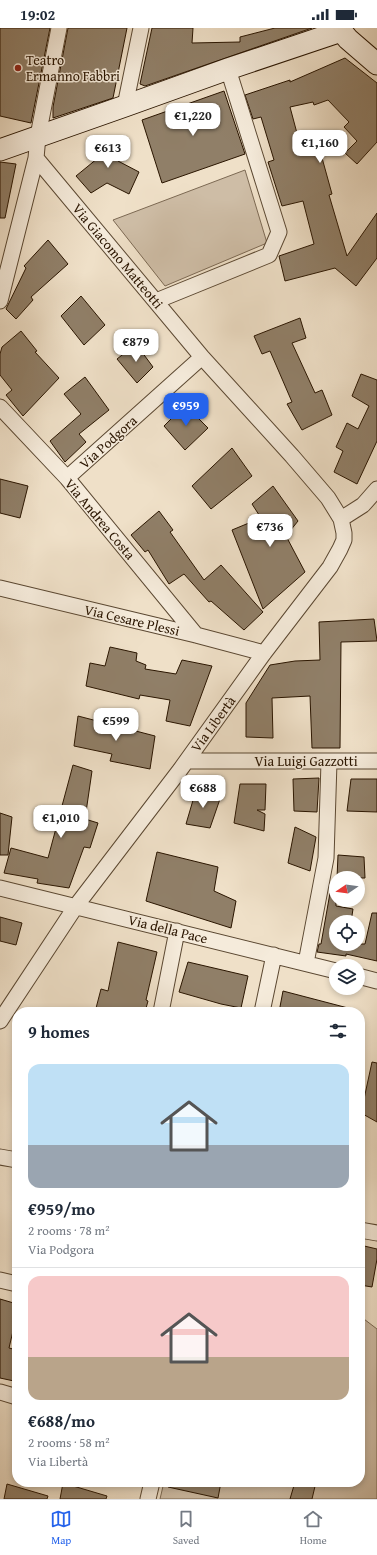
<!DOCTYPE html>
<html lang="en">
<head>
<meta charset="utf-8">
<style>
	:root { --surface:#fff; --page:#f6f6f7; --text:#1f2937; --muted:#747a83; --line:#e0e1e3; --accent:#2563eb }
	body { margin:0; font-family:"Gentium Book Plus",serif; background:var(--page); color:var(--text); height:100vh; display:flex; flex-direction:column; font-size:15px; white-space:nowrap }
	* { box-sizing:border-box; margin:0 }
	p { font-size:13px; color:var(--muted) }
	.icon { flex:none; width:22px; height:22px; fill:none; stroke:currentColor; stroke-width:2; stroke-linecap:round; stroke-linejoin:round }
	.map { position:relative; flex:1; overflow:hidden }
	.sheet { position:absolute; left:12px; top:979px; width:353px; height:480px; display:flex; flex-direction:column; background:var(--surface); border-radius:16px; box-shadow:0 2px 6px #0003 }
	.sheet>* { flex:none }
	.needle { width:26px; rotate:257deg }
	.buttons { position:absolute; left:329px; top:843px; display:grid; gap:8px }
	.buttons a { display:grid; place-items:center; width:36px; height:36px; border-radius:50%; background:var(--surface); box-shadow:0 2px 6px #0003; font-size:20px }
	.price { position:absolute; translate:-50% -34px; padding:0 9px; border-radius:8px; background:#fff; color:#222; font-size:13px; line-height:26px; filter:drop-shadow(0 1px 2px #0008) }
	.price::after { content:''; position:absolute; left:50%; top:24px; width:12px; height:9px; margin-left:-6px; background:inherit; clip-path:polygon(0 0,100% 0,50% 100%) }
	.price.on { background:var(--accent); color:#fff }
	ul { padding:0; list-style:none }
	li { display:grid; align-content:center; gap:8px; height:212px; padding:0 16px }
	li+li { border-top:1px solid var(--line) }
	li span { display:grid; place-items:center; height:124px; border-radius:12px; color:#555 }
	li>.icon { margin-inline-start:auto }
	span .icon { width:72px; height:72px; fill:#fffc; stroke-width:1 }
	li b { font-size:17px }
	h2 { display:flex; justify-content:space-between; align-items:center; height:48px; padding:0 16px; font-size:17px }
	.status { display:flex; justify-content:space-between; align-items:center; height:28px; padding:0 20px; background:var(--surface); direction:ltr }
	.status svg { height:11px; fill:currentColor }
	.tab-bar { display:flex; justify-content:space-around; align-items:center; height:56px; border-top:1px solid var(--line); background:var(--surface); font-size:11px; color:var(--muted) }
	.tab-bar a { display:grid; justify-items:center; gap:2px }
	.tab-bar .on { color:var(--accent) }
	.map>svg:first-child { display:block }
	.green { fill:#cebda6; stroke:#7c6953 }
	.building { fill:#907f68; stroke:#2a1500 }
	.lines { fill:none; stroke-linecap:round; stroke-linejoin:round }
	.street-casing { stroke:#5b4832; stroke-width:17 }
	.secondary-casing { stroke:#2a1500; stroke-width:23 }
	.street { stroke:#f5ebdb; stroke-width:15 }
	.secondary { stroke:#f5ebdb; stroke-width:21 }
	.poi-dot { fill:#8f2418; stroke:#f5ebdb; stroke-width:1.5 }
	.labels { text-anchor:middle; stroke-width:3; stroke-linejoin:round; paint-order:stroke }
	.poi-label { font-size:14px; fill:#2a1500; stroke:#f5ebdb; text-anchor:start }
	.street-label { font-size:14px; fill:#2a1500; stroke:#f5ebdb }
</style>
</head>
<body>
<div class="status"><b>19:02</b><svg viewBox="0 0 49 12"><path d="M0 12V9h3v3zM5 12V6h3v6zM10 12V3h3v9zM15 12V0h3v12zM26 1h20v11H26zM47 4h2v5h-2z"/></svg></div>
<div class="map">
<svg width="377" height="1471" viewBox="0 0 377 1471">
	<rect width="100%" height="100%" fill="#efe0c8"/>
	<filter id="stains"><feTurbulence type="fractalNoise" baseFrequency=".005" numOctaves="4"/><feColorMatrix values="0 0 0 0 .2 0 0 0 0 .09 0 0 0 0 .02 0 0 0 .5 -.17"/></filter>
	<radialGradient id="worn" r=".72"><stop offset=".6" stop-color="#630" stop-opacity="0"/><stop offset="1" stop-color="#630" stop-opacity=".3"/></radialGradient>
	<path class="green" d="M 245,142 L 267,215 L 165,258 L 113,192 Z
		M 360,1288 L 377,1301 L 377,1471 L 160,1471 L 164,1454 L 360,1454 Z"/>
	<path class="building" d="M 0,0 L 50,0 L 31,95 L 0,88 Z
		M 68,0 L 127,0 L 113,70 L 53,90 L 53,79 Z
		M 152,0 L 193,0 L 192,15 L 240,14 L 240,9 L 275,0 L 312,0 L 145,58 L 140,56 Z
		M 345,30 L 377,55 L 377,114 L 357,136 L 345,125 L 357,113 L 344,99 L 349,94 L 328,72 L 314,77 L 313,74 L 290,79 L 302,124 L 319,119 L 332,166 L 329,167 L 347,228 L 377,185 L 377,230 L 356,258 L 335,240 L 285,253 L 279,228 L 314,216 L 303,173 L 282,178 L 268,134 L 274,132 L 261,89 L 253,91 L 245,67 L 290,52 L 290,54 Z
		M 224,63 L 245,126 L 162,155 L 142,92 Z
		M 119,109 L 122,125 L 118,133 L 139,144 L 129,166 L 107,155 L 91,165 L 76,148 L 98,130 L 96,113 Z
		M 0,134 L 16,136 L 5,190 L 0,190 Z
		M 48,212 L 68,236 L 31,269 L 33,272 L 16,291 L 6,281 L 26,240 L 24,238 Z
		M 81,268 L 105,297 L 84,317 L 61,288 Z
		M 300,290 L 306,310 L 292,315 L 315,365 L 322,362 L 332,387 L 302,402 L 287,376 L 292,374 L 270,323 L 262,326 L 254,308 Z
		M 21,303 L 37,323 L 35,324 L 59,350 L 23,388 L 6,367 L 12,362 L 0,347 L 0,326 L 2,319 Z
		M 136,316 L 153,339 L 137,355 L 117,331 Z
		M 361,346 L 377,352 L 377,413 L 357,456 L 334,444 L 343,423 L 336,419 L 347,395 L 358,401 L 369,378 L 352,368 Z
		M 85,349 L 109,382 L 79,406 L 86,414 L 65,434 L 50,413 L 81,386 L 64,366 Z
		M 185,377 L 208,400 L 185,422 L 164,398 Z
		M 232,420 L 252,448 L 211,481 L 192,458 Z
		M 0,451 L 28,458 L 20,490 L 0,485 Z
		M 273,458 L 298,493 L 286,508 L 305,544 L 263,581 L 232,502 L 261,490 L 252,476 Z
		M 159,483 L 173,502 L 170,504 L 204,552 L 221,537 L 263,584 L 244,602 L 211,573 L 209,574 L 184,546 L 169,556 L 148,522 L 145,524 L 131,507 Z
		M 374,591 L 377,613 L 341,614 L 340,720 L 312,720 L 310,668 L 272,670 L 273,710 L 246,709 L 246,675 L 270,637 L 295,633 L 320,632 L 319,594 Z
		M 110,619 L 137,625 L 136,633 L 146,637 L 145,641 L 176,646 L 182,632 L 212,638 L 190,698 L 166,693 L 170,672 L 140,667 L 139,671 L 86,658 L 90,635 L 105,638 Z
		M 78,688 L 155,708 L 150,741 L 110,733 L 112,726 L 74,718 Z
		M 73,737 L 92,743 L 85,791 L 98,795 L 90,820 L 84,819 L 69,860 L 37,855 L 38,851 L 4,845 L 11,820 L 48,830 Z
		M 319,750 L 317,784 L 294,783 L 293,751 Z
		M 351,751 L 377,751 L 377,784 L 347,783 Z
		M 240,756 L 266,756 L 265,782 L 257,782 L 265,786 L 264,803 L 234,795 Z
		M 196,762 L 221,768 L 210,800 L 186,796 Z
		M 0,785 L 12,789 L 8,827 L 0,827 Z
		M 295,799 L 316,809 L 310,843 L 288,835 Z
		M 157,824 L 218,839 L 214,863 L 236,873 L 231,900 L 146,873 Z
		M 338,827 L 364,829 L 365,850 L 337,850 Z
		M 330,865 L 336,866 L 336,878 L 353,881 L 351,894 L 336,894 L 336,916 L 365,916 L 372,885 L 377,885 L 377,933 L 346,926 L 346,928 L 317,924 L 319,916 L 321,916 Z
		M 0,889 L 22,895 L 16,917 L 0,913 Z
		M 118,914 L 157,924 L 146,972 L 148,973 L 145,984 L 95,984 L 101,961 L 108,963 Z
		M 188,934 L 248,948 L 241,980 L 221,976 L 179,964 Z
		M 283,963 L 348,980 L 348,984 L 279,984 Z
		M 372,1034 L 377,1035 L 377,1094 L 361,1085 Z
		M 360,1217 L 377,1221 L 377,1231 L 372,1259 L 360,1257 Z
		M 0,1271 L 17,1276 L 17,1286 L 9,1320 L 17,1322 L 17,1340 L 14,1353 L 0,1350 Z
		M 168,1454 L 221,1454 L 218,1470 L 168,1459 Z
		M 295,1454 L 316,1454 L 312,1471 L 290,1471 Z
		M 63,1455 L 107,1468 L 106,1471 L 60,1471 Z
		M 7,1456 L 48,1468 L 47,1471 L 4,1471 Z"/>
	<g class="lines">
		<defs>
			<path id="street" d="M 125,78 L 141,0
				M 0,273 L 36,130 L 38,108 L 59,0
				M 156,273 L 269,227 L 279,204 L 228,41
				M 0,379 L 67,450 L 196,607
				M 67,450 L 202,329
				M 341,491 L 363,477 L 377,461
				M 0,560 L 196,607 L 264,625
				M 187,733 L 377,733
				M 0,860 L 336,943
				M 306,935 L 326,830 L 329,734
				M 358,948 L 377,953
				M 161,984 L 177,903
				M 262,984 L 274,927
				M 0,993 L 76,878 L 180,742 L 264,625 L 330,539 L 340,521 L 344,512 L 344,505 L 341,491 L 328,470 L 292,428 L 202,329 L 36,130
				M 0,1129 L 17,1132
				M 360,1202 L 377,1205
				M 0,1252 L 17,1256
				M 0,1364 L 17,1369
				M 148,1471 L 152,1454"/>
			<path id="secondary" d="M 339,0 L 348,11 L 377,36
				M 0,122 L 125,78 L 228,41 L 341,3"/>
		</defs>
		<use href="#street" class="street-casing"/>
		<use href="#secondary" class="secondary-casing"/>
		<use href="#street" class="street"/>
		<use href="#secondary" class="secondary"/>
	</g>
	<circle class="poi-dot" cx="18" cy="40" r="4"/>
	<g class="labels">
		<g class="poi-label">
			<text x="26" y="37">Teatro<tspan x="26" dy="16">Ermanno Fabbri</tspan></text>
		</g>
		<g class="street-label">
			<text transform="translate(118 228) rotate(50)" y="5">Via Giacomo Matteotti</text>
			<text transform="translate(108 414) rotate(-42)" y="5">Via Podgora</text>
			<text transform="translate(100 491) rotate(50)" y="5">Via Andrea Costa</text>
			<text transform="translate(132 592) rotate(13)" y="5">Via Cesare Plessi</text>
			<text transform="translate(213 696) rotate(-54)" y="5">Via Libertà</text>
			<text x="306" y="738">Via Luigi Gazzotti</text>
			<text transform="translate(168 901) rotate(14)" y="5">Via della Pace</text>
		</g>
	</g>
	<rect width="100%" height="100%" filter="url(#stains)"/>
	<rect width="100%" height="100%" fill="url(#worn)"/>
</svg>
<div class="buttons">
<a><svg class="needle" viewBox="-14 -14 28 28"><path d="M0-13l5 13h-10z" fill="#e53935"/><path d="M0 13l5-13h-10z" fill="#747a83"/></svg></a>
<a><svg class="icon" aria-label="locate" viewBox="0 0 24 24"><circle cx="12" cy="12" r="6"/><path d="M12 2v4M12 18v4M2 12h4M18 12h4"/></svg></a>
<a><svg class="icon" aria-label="layers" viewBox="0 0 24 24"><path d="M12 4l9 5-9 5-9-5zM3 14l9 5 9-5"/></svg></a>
</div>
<b class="price" style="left:193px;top:109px">€1,220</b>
<b class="price" style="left:320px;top:136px">€1,160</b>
<b class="price" style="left:108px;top:141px">€613</b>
<b class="price" style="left:136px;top:335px">€879</b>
<b class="price on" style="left:186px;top:399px">€959</b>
<b class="price" style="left:270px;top:520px">€736</b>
<b class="price" style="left:116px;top:714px">€599</b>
<b class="price" style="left:203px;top:781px">€688</b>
<b class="price" style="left:61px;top:811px">€1,010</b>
<section class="sheet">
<h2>9 homes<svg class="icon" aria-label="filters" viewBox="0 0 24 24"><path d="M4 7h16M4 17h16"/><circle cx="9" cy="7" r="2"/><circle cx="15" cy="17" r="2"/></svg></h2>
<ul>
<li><span style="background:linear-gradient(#bfe0f5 65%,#9aa5b1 0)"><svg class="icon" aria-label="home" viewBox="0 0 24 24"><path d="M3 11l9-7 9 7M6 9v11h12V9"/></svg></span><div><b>€959/mo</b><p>2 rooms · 78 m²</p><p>Via Podgora</p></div></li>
<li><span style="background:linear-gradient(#f6c9c9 65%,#b9a48a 0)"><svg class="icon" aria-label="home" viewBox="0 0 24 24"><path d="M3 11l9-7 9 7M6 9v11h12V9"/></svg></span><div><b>€688/mo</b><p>2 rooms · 58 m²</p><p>Via Libertà</p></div></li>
</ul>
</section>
</div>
<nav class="tab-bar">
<a class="on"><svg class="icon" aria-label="map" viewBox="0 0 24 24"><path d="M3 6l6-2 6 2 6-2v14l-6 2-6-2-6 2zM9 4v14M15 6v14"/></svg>Map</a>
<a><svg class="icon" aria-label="saved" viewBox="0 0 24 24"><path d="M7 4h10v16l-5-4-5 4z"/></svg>Saved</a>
<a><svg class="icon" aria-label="home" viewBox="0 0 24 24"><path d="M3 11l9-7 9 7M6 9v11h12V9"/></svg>Home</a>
</nav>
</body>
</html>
